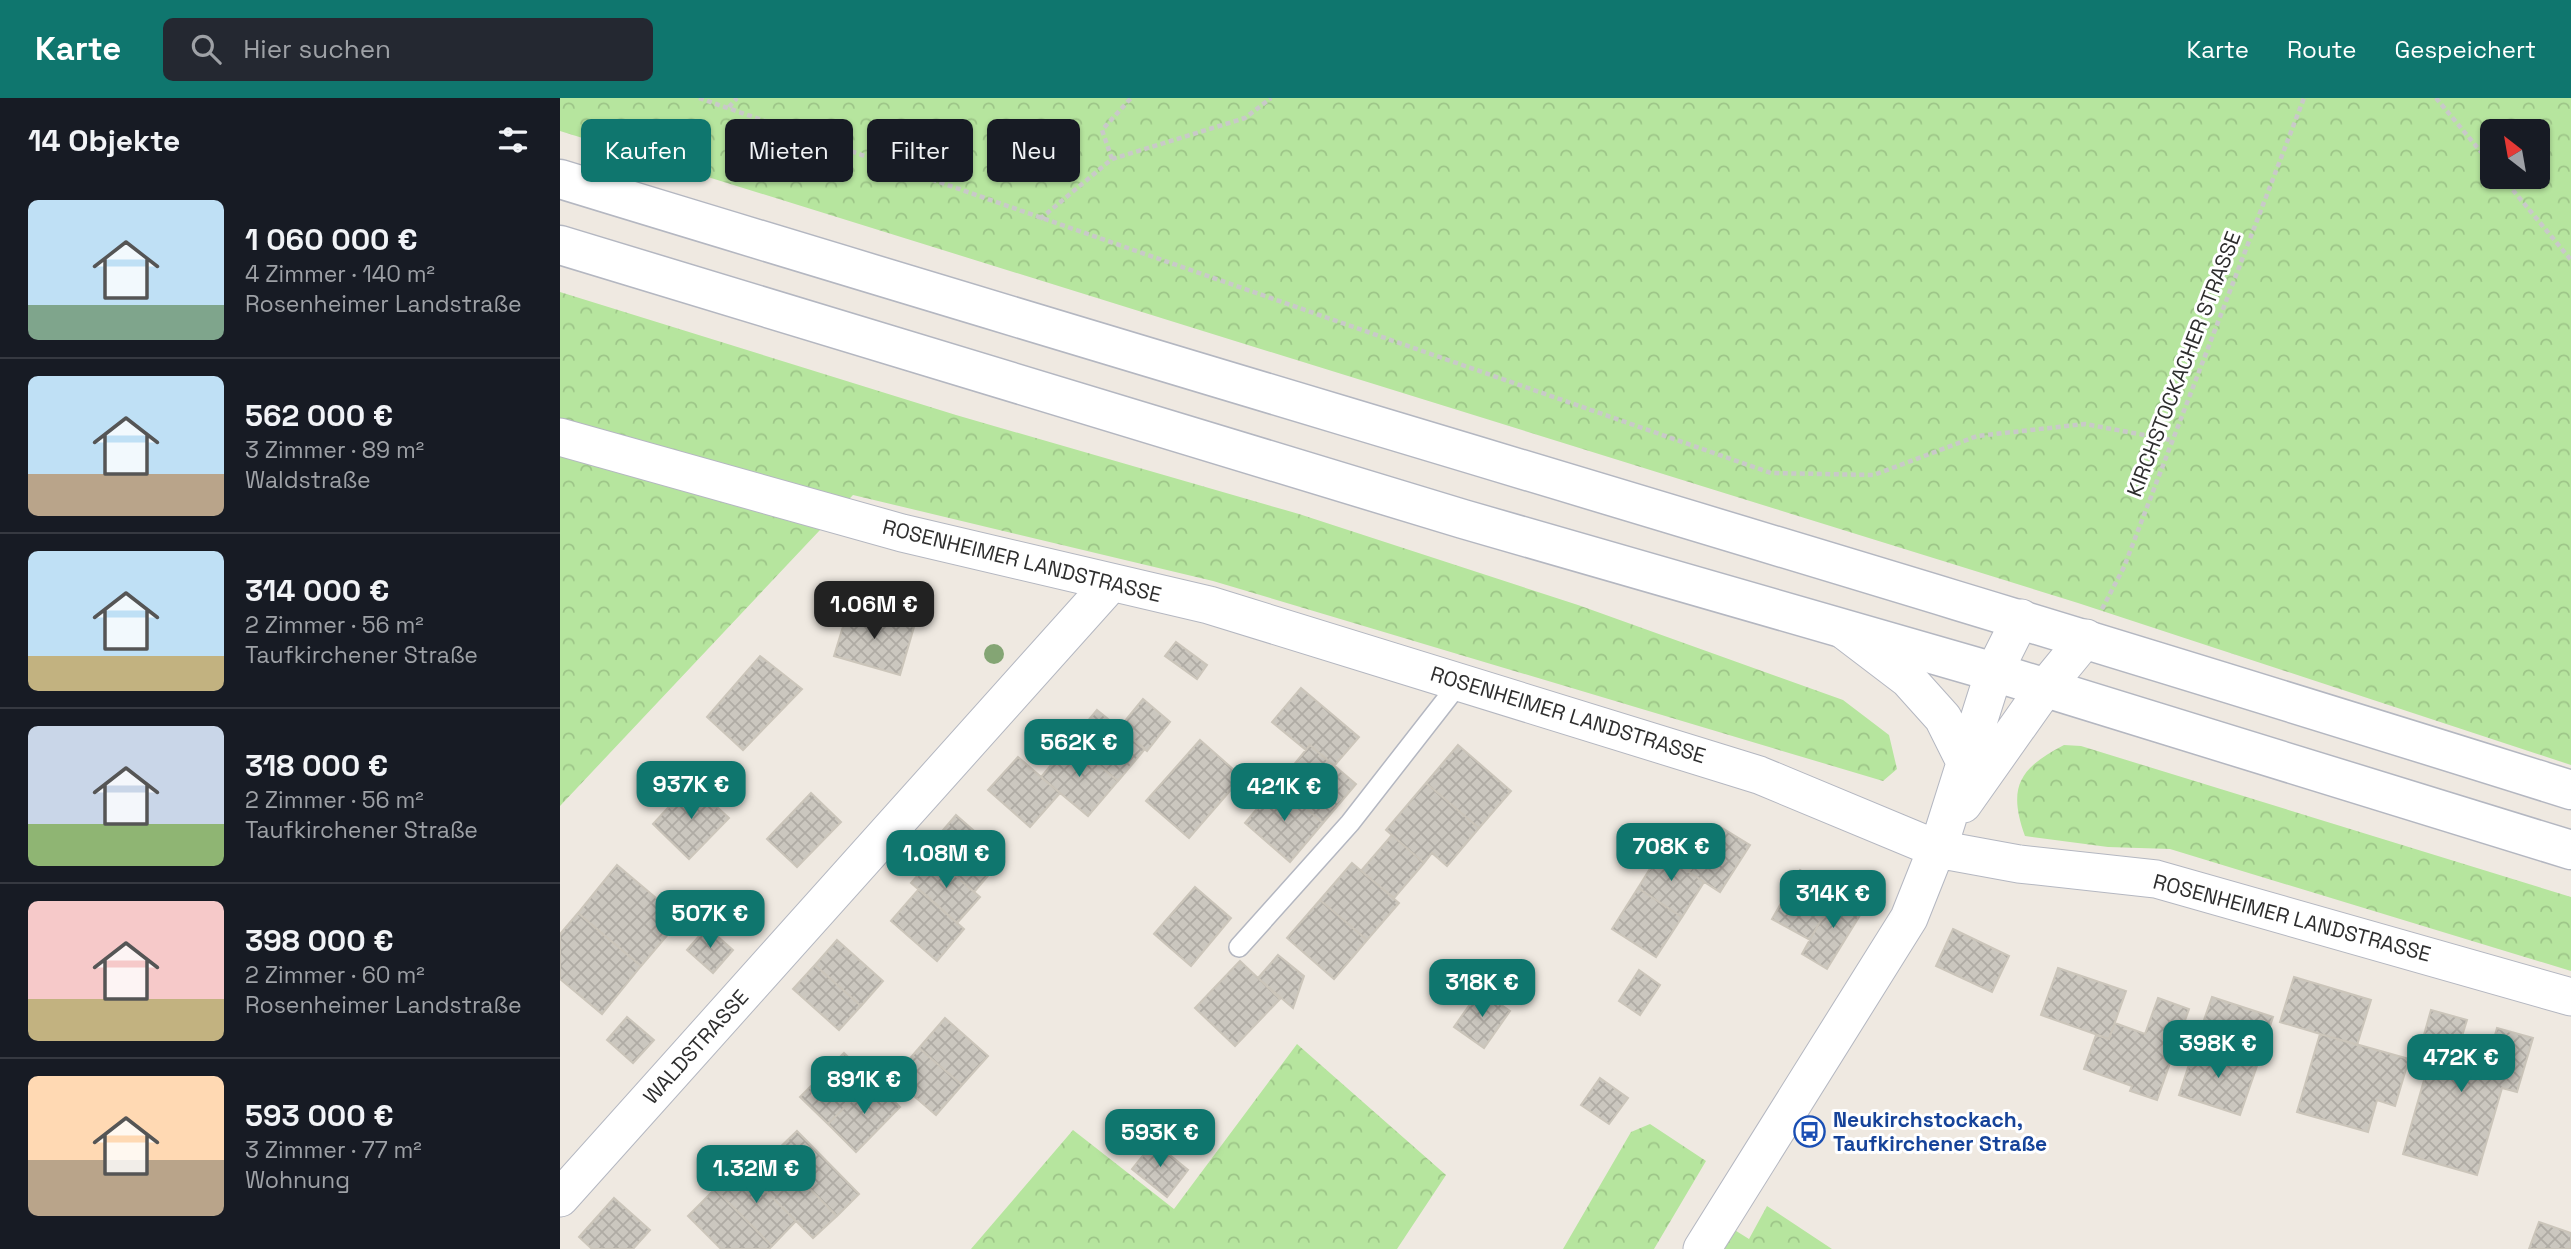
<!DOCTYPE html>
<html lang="de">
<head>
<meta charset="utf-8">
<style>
	:root { --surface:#171b24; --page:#242831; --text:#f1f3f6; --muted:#9ea1a6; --line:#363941; --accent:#0f766e }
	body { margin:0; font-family:"Space Grotesk",sans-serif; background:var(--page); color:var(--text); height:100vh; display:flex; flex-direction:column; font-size:26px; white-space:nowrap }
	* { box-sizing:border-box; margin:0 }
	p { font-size:23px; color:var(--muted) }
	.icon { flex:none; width:38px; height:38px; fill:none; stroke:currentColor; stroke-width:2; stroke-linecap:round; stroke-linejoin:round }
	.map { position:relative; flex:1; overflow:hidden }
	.details { display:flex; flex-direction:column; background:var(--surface); width:560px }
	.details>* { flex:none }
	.hud { position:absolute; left:21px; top:21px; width:665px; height:63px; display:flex; gap:14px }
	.needle { width:46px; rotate:329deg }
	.controls { position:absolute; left:1920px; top:21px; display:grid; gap:14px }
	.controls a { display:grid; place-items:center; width:70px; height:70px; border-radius:10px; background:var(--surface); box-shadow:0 2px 5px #0004; font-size:35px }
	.price { position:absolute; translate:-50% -60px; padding:0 16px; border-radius:14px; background:var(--accent); color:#fff; font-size:23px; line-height:46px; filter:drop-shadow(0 2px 4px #0008) }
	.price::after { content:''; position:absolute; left:50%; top:42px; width:21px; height:16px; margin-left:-10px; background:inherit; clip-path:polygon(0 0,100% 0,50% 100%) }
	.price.active { background:#222; color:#fff }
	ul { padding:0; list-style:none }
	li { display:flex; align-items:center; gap:21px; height:175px; padding:0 28px }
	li+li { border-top:2px solid var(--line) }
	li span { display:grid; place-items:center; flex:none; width:196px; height:140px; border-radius:10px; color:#555 }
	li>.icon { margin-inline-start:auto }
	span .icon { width:84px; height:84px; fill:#fffc; stroke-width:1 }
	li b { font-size:30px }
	h2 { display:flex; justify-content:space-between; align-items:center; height:84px; padding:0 28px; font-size:30px }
	.chip { padding:0 24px; border-radius:10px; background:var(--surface); box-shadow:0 2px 5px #0004; font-size:24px; line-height:63px }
	.chip.active { background:var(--accent); color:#fff }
	header { display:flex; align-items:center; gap:42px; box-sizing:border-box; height:98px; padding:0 35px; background:var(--accent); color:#fff }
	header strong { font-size:33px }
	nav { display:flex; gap:38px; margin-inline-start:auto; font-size:24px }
	.search { width:490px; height:63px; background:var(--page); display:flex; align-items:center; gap:18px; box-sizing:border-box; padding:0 24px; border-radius:10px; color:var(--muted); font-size:26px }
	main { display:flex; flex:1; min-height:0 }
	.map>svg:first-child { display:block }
	.forest { fill:url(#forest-crowns); fill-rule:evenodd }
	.building { fill:url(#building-cross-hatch); stroke:#cbc5ba; stroke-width:2 }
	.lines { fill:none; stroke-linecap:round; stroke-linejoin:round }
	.lane-casing { stroke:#b4b7c1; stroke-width:22 }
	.street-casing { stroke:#b4b7c1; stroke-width:39 }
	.secondary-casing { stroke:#b4b7c1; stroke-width:41 }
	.path { stroke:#c9c9c9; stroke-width:4.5; stroke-dasharray:5 3.5; stroke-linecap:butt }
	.lane { stroke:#fff; stroke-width:19 }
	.street { stroke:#fff; stroke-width:37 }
	.secondary { stroke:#fff; stroke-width:38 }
	.tree { fill:#84a574 }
	.labels { text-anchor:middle; stroke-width:6; stroke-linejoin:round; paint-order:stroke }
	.street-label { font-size:21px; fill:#2e2e2e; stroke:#fff }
	.transit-label { font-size:21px; font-weight:bold; fill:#164399; stroke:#fff; text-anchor:start }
</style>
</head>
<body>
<header>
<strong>Karte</strong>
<div class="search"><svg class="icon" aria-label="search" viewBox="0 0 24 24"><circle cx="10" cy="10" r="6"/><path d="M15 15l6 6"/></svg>Hier suchen</div>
<nav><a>Karte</a><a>Route</a><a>Gespeichert</a></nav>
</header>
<main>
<section class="details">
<h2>14 Objekte<svg class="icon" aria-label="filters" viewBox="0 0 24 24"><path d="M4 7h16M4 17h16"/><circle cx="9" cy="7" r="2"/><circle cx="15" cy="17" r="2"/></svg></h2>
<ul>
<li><span style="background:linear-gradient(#bfe0f5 75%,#7fa58c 0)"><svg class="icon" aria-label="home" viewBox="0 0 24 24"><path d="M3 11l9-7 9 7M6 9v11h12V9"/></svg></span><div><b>1 060 000 €</b><p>4 Zimmer · 140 m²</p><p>Rosenheimer Landstraße</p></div></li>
<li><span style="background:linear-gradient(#bfe0f5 70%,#b9a48a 0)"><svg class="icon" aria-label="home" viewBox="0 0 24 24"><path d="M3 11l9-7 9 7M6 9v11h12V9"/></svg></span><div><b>562 000 €</b><p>3 Zimmer · 89 m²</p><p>Waldstraße</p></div></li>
<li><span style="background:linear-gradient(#bfe0f5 75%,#c2b280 0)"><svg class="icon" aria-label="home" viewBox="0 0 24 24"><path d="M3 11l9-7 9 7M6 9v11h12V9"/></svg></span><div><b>314 000 €</b><p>2 Zimmer · 56 m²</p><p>Taufkirchener Straße</p></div></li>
<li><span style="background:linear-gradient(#c9d6e8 70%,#8fb573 0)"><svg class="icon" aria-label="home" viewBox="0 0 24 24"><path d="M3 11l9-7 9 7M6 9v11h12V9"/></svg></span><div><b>318 000 €</b><p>2 Zimmer · 56 m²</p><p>Taufkirchener Straße</p></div></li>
<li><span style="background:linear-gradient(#f6c9c9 70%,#c2b280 0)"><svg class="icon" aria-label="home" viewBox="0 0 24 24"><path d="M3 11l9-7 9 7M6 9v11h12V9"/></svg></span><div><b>398 000 €</b><p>2 Zimmer · 60 m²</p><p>Rosenheimer Landstraße</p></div></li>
<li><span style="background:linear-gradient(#ffd9b3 60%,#b9a48a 0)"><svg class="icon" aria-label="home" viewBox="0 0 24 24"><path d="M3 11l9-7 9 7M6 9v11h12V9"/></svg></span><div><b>593 000 €</b><p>3 Zimmer · 77 m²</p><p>Wohnung</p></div></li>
</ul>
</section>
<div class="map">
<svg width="2011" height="1151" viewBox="0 0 2011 1151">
	<defs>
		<pattern id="forest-crowns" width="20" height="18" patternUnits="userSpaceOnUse" patternTransform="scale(1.75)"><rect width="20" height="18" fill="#b6e59e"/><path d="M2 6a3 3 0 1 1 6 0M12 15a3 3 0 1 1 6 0" fill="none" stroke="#9dc588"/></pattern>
		<pattern id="building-cross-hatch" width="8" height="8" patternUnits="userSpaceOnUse" patternTransform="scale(1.75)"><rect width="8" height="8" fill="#cbc7bf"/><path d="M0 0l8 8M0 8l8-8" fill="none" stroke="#afaba4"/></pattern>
	</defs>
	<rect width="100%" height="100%" fill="#efe9e1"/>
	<path class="forest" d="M 0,0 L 2011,0 L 2011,667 L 1518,505 L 0,33 ZM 1932,33 L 1978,33 L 1978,79 L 1932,79 Z
		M 0,194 L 396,317 L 739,416 L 1018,507 L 1283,602 L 1329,637 L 1337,671 L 1323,683 L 653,483 L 293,397 L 0,708 Z
		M 1504,647 L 1521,648 L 2011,799 L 2011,873 L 1610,751 L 1548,749 L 1465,738 C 1447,688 1460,670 1504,647 Z
		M 737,946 L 886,1077 L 837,1151 L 411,1151 L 513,1032 L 614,1111 Z
		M 1090,1026 L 1146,1063 L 1094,1151 L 1003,1151 L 1071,1034 Z
		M 1207,1108 L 1272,1151 L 1151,1151 L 1165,1126 L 1189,1141 Z"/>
	<path class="building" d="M 289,509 L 354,529 L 340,577 L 274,558 Z
		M 616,544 L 647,567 L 637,581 L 605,558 Z
		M 200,558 L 242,591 L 183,652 L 147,619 Z
		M 741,590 L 799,639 L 774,668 L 750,647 L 746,652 L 712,624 Z
		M 583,601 L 610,624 L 587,653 L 559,630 Z
		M 537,612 L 585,651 L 558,683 L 510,644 Z
		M 640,642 L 682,679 L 629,740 L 586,703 Z
		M 510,644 L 558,683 L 528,718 L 481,679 Z
		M 750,647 L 796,686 L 763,725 L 718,686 Z
		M 898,647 L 951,693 L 919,730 L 866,685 Z
		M 458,659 L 500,695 L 470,729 L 428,692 Z
		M 131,685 L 169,720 L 129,761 L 93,726 Z
		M 866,685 L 919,730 L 887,768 L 872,755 L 864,765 L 826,732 Z
		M 718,686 L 763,725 L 730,764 L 685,725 Z
		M 251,695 L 281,724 L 237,769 L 207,741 Z
		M 396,717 L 444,759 L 414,794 L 366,752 Z
		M 1159,728 L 1190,747 L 1160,794 L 1129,774 Z
		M 832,737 L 864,765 L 834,800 L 801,773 Z
		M 1103,750 L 1132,769 L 1129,774 L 1144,784 L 1122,819 L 1078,790 Z
		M 374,759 L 420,799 L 397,825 L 351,785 Z
		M 792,765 L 839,805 L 807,842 L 760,802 Z
		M 57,767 L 121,821 L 81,868 L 18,815 Z
		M 1240,772 L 1277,793 L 1250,842 L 1212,821 Z
		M 635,789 L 671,820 L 631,868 L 594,836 Z
		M 1078,790 L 1122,819 L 1096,859 L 1052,831 Z
		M 359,791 L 404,831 L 377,863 L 331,823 Z
		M 1277,793 L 1305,809 L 1267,871 L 1242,856 Z
		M 760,802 L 807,842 L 774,881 L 727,840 Z
		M 18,815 L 81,868 L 42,916 L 0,881 L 0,836 Z
		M 147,829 L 173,852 L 153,875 L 127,852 Z
		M 1393,831 L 1449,858 L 1432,894 L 1376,868 Z
		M 277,842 L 323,883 L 301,908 L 255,867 Z
		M 718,857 L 744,878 L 733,910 L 698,880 Z
		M 680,863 L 720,901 L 675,948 L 635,910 Z
		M 255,867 L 301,908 L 279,932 L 233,891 Z
		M 1498,870 L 1566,893 L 1549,941 L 1481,917 Z
		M 1079,872 L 1100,887 L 1080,917 L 1059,903 Z
		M 1734,879 L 1811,902 L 1797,947 L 1720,924 Z
		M 920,892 L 950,913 L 924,950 L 894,929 Z
		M 1652,899 L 1713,919 L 1697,968 L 1635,948 Z
		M 1598,900 L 1629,911 L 1597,1002 L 1570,993 L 1572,988 L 1524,971 L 1536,937 L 1549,941 L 1555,925 L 1585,936 Z
		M 1871,912 L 1907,922 L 1894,964 L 1925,973 L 1937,930 L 1973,940 L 1957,994 L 1942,990 L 1917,1077 L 1843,1056 L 1868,968 L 1856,965 Z
		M 67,919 L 94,942 L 73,965 L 47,942 Z
		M 385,920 L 428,958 L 402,987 L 359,950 Z
		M 1760,936 L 1849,961 L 1835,1008 L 1817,1002 L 1808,1034 L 1737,1014 Z
		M 1635,948 L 1697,968 L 1680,1017 L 1619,997 Z
		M 359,950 L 402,987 L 376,1017 L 333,980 Z
		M 284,955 L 312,982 L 268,1026 L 240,999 Z
		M 1040,980 L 1068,1000 L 1049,1026 L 1021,1007 Z
		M 312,982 L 340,1009 L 296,1054 L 268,1026 Z
		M 237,1033 L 299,1096 L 277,1118 L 214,1055 Z
		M 594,1044 L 628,1072 L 607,1099 L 572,1071 Z
		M 214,1055 L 277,1118 L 253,1140 L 191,1078 Z
		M 179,1066 L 236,1123 L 212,1148 L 155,1091 Z
		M 155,1091 L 212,1148 L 209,1151 L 161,1151 L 128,1118 Z
		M 54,1100 L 90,1132 L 73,1151 L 32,1151 L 19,1139 Z
		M 1979,1124 L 2011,1135 L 2011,1151 L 1969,1151 Z"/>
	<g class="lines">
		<defs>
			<path id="lane" d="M 679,849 L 790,725 L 900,584"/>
			<path id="street" d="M 0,339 L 342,435 L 649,507 L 1199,677 L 1377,751 L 1459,766 L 1596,781 L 2011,899
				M 1285,533 L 1348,581 L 1383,620 L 1405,664
				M 1403,706 L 1485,590 L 1526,540
				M 0,1100 L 551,485
				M 1142,1151 L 1349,820 L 1384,732 L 1434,574 L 1461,520"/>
			<path id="secondary" d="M 0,81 C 670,286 1343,482 2011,692
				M 0,147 L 903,421 L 1434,574 L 2011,752"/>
		</defs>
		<use href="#lane" class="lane-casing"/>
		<use href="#street" class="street-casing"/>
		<use href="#secondary" class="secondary-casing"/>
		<path class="path" d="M 139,0 L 1211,375 L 1314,377 L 1417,338 L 1525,326 L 1611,342
			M 1876,0 L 1932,67
			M 169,9 L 177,0
			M 552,61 L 542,32 L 571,0
			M 1942,79 L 2011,162
			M 480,121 L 552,61 L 685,20 L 711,0
			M 1542,511 L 1564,469 L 1744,0"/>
		<use href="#lane" class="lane"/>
		<use href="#street" class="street"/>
		<use href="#secondary" class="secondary"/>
	</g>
	<circle class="tree" cx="434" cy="556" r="10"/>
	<defs>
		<symbol id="bus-ring" viewBox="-11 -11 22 22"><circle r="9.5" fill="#fff" stroke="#1a4fb4" stroke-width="1.5"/><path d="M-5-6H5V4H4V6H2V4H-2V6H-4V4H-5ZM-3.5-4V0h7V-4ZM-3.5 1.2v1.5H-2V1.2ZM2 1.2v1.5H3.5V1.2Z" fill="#1a4fb4"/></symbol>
	</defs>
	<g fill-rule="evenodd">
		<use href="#bus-ring" x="1232" y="1016" width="35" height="35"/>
	</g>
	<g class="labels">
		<g class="street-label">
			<text transform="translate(1624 266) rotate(-69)" y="7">KIRCHSTOCKACHER STRASSE</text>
			<text transform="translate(462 463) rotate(14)" y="7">ROSENHEIMER LANDSTRASSE</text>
			<text transform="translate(1008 617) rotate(17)" y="7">ROSENHEIMER LANDSTRASSE</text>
			<text transform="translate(1732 820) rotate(15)" y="7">ROSENHEIMER LANDSTRASSE</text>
			<text transform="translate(136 949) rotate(-48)" y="7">WALDSTRASSE</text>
		</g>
		<g class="transit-label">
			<text x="1273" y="1029">Neukirchstockach,<tspan x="1273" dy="24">Taufkirchener Straße</tspan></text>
		</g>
	</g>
</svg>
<div class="controls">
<a><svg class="needle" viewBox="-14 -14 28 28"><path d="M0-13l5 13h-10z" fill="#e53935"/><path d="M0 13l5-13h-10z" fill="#9ea1a6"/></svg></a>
</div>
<b class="price active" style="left:314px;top:543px">1.06M €</b>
<b class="price" style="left:519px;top:681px">562K €</b>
<b class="price" style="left:131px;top:723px">937K €</b>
<b class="price" style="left:724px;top:725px">421K €</b>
<b class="price" style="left:1111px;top:785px">708K €</b>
<b class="price" style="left:386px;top:792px">1.08M €</b>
<b class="price" style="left:1273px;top:832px">314K €</b>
<b class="price" style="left:150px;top:852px">507K €</b>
<b class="price" style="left:922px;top:921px">318K €</b>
<b class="price" style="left:1658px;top:982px">398K €</b>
<b class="price" style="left:1901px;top:996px">472K €</b>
<b class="price" style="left:304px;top:1018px">891K €</b>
<b class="price" style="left:600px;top:1071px">593K €</b>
<b class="price" style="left:196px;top:1107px">1.32M €</b>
<div class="hud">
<a class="chip active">Kaufen</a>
<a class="chip">Mieten</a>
<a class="chip">Filter</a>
<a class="chip">Neu</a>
</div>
</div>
</main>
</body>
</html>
